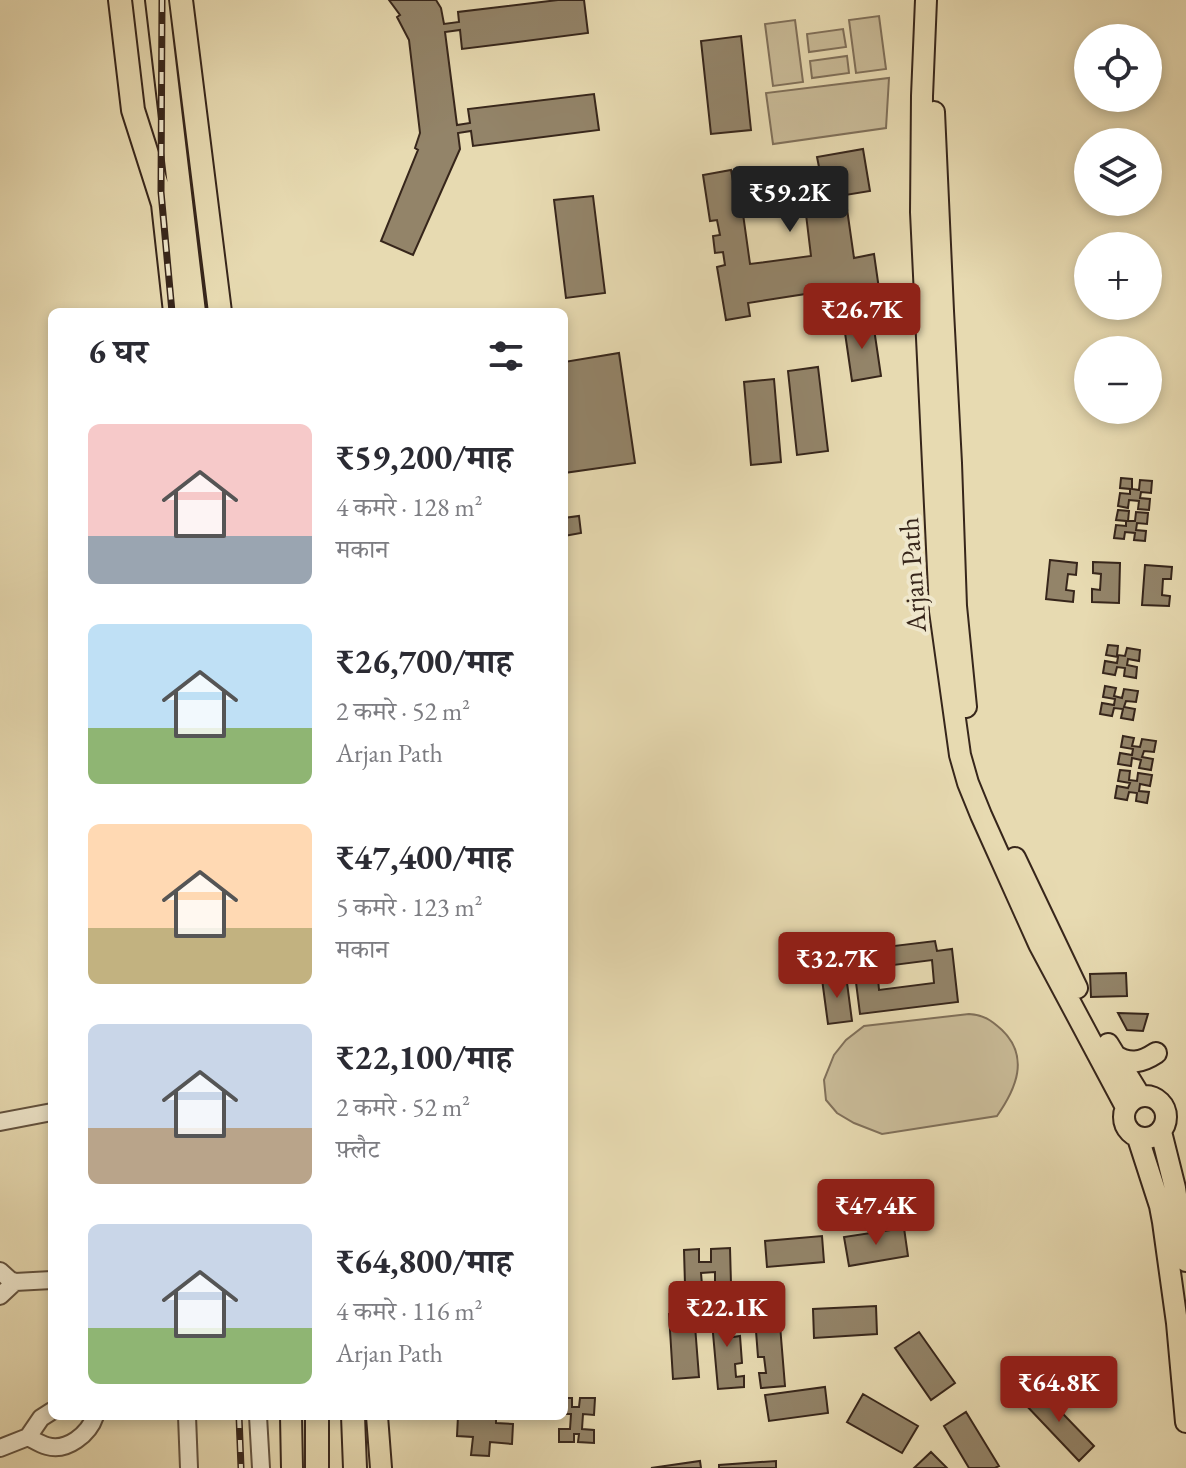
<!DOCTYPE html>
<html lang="hi">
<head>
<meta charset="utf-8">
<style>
	:root { --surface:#fff; --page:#f2f2f3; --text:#2b2b33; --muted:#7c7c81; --accent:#8f2418 }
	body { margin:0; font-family:"EB Garamond","Noto Serif Devanagari",serif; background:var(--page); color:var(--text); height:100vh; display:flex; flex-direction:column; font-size:30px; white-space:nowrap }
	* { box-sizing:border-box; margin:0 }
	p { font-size:26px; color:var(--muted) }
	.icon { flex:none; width:44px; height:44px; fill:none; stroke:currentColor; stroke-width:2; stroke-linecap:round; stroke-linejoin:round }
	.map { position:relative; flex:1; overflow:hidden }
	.details { position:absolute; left:48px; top:308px; width:520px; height:1112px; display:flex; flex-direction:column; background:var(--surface); border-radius:12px; box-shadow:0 4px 12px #0003 }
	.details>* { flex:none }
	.tools { position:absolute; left:1074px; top:24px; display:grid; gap:16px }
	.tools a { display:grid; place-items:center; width:88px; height:88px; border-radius:50%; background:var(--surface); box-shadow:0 4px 12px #0003; font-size:40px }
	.price { position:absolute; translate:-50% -68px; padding:0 18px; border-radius:8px; background:var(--accent); color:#fff; font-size:26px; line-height:52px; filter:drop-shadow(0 2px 4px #0008) }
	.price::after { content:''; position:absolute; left:50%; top:48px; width:24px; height:18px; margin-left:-12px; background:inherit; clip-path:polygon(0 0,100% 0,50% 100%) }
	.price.selected { background:#222; color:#fff }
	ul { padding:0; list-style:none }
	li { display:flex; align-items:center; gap:24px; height:200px; padding:0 40px }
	li span { display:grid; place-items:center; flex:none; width:224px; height:160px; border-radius:12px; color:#555 }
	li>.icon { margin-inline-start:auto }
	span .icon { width:96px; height:96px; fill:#fffc; stroke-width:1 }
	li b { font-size:34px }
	h2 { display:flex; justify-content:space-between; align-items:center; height:96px; padding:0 40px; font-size:34px }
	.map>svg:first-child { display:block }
	.green { fill:#c9bb98; stroke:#80705a; stroke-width:2 }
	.building { fill:#938469; stroke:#37261b; stroke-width:2; fill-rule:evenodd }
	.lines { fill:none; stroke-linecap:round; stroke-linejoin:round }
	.minor-casing { stroke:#635340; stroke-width:20 }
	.major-casing { stroke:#37261b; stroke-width:24 }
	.highway-casing { stroke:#37261b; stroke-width:26 }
	.minor { stroke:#efe7cc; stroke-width:16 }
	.major { stroke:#e7dab1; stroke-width:20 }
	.highway { stroke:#e7dab1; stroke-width:22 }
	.rail-casing { stroke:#37261b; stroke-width:7 }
	.rail { stroke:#efe7cc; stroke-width:4; stroke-dasharray:12; stroke-linecap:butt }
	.labels { text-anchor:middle; stroke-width:8; stroke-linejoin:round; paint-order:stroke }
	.street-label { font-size:28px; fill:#37261b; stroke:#efe7cc }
</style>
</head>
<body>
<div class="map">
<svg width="1186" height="1468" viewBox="0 0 1186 1468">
	<rect width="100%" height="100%" fill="#e7dab1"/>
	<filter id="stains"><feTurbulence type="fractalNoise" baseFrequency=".0025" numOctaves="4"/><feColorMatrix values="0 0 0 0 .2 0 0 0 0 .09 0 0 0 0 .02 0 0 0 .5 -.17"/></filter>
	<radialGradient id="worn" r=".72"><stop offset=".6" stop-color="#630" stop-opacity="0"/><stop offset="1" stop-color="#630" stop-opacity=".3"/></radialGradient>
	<path class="green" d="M 879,16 L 886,69 L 856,73 L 849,20 Z
		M 795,20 L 803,82 L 773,86 L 765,24 Z
		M 843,29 L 846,47 L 809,52 L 807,34 Z
		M 847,56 L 849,73 L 812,78 L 810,61 Z
		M 889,78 L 886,128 L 773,144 L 766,93 Z
		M 969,1014 C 984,1015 991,1020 1002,1030 C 1030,1057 1016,1089 997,1116 L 882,1134 L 854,1123 L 837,1113 L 826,1100 L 824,1080 L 834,1055 L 846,1040 L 864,1026 Z"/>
	<path class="building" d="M 389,0 L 436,0 L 441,8 L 444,24 L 459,22 L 458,12 L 558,0 L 584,0 L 588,33 L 462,49 L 460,30 L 445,32 L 457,125 L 470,123 L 468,109 L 594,94 L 599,130 L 473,146 L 471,131 L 458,133 L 460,149 L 413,255 L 381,241 L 418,150 L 415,148 L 420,133 L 409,40 L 397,17 L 400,15 Z
		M 741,36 L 751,130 L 711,134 L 701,41 Z
		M 863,149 L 870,191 L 845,195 L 854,258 L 874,254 L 880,296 L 840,302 L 838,289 L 748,303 L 750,316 L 726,320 L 717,267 L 725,265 L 723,252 L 715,253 L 713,236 L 720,235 L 717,220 L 710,221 L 703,175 L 731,170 L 733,181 L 819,167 L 817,157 ZM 805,206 L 811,256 L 750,264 L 743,214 Z
		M 593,196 L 605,293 L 566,298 L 554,200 Z
		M 873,322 L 881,376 L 852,381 L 844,326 Z
		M 619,353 L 635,463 L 564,473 L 564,362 Z
		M 818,367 L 828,451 L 797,455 L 788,371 Z
		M 774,379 L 781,462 L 751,465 L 744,382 Z
		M 1121,478 L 1132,479 L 1132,489 L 1139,490 L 1140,480 L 1152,481 L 1151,493 L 1141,492 L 1140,498 L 1150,499 L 1149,510 L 1138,509 L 1139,501 L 1129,500 L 1128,508 L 1118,506 L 1120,493 L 1130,494 L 1130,489 L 1120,488 Z
		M 1118,510 L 1129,511 L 1128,521 L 1135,521 L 1136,512 L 1148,513 L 1147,524 L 1137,523 L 1136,530 L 1146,531 L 1145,541 L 1134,540 L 1135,533 L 1125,532 L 1124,539 L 1114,538 L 1116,525 L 1126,526 L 1126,521 L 1116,520 Z
		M 579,516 L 581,533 L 564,536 L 564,518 Z
		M 1050,560 L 1077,563 L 1076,575 L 1068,574 L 1066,590 L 1074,591 L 1073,602 L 1046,599 Z
		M 1093,562 L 1120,563 L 1119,603 L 1092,602 L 1092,589 L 1100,590 L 1101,574 L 1093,573 Z
		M 1145,565 L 1172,567 L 1171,579 L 1163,579 L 1162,595 L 1170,596 L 1169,606 L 1142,605 Z
		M 1108,645 L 1118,646 L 1117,655 L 1125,656 L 1127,648 L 1140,650 L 1139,661 L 1128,659 L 1127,665 L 1137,667 L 1136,678 L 1124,676 L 1125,668 L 1117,667 L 1115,675 L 1103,673 L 1105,661 L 1117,663 L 1118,657 L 1106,655 Z
		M 1105,686 L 1116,688 L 1114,696 L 1122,698 L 1124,689 L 1138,691 L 1136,702 L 1126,701 L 1124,707 L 1135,709 L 1133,720 L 1121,718 L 1123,709 L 1114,708 L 1112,716 L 1100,714 L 1102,703 L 1114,705 L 1115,699 L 1103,697 Z
		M 1123,736 L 1134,738 L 1132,746 L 1140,747 L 1142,739 L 1156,741 L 1154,752 L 1144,751 L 1142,757 L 1153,759 L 1151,770 L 1139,768 L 1141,760 L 1132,758 L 1131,766 L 1118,764 L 1120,753 L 1132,755 L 1133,749 L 1121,747 Z
		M 1120,770 L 1130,771 L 1129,780 L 1137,781 L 1138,773 L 1152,775 L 1150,786 L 1140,784 L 1139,791 L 1149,792 L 1147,803 L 1136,801 L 1137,793 L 1129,792 L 1127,800 L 1115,798 L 1117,786 L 1128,788 L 1130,783 L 1118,781 Z
		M 935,941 L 937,951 L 952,949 L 958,1002 L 860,1014 L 852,951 ZM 932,960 L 934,983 L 879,990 L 877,967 Z
		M 1126,973 L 1127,996 L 1091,997 L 1090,974 Z
		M 846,975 L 852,1021 L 828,1024 L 822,979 Z
		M 1118,1013 L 1148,1014 L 1143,1031 L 1127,1030 Z
		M 904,1228 L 908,1256 L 849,1266 L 844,1237 Z
		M 822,1236 L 824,1262 L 767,1267 L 765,1241 Z
		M 730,1248 L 731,1284 L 715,1285 L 715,1272 L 701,1273 L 702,1285 L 685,1285 L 684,1250 L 699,1249 L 699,1262 L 711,1262 L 711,1249 Z
		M 778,1301 L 785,1386 L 761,1388 L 759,1373 L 766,1373 L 764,1357 L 758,1357 L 756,1331 L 762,1330 L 760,1315 L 754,1316 L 753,1303 Z
		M 876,1306 L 877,1334 L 814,1338 L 813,1309 Z
		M 738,1309 L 739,1318 L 732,1319 L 733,1337 L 740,1336 L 742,1363 L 735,1364 L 736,1377 L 744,1376 L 744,1387 L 718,1389 L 711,1311 Z
		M 694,1313 L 699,1377 L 673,1379 L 669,1314 Z
		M 919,1332 L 955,1383 L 931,1400 L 895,1348 Z
		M 825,1387 L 828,1413 L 769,1421 L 765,1395 Z
		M 1038,1388 L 1094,1446 L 1079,1461 L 1023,1402 Z
		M 863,1394 L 918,1426 L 902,1453 L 847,1422 Z
		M 564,1398 L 572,1398 L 572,1407 L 579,1407 L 580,1398 L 595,1398 L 594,1415 L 583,1414 L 582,1429 L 594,1430 L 594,1443 L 578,1442 L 579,1434 L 574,1434 L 574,1442 L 559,1442 L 559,1429 L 570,1429 L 571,1414 L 564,1414 Z
		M 966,1412 L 999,1466 L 995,1468 L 969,1468 L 944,1426 Z
		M 458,1416 L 496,1416 L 496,1423 L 513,1424 L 512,1444 L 490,1442 L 489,1456 L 471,1455 L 473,1437 L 457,1436 Z
		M 931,1452 L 947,1468 L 914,1468 Z
		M 700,1461 L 701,1468 L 651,1468 Z
		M 776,1461 L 776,1468 L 719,1468 L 719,1465 Z"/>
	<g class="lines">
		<defs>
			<path id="minor" d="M 0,1122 L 52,1112
				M 0,1271 L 10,1280 L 15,1282 L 52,1280
				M 0,1296 L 15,1282
				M 187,1416 L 189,1468
				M 258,1416 L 261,1468
				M 28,1437 C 34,1440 40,1444 47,1446 C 67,1452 89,1434 95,1416
				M 0,1448 L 28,1437 L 41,1418 L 52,1411"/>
			<path id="major" d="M 926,0 L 922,96 L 921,212 L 940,611 L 960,755 L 968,783 L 981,815 L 1039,944 L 1126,1107
				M 934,112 L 943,311 L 951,463 L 956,606 L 966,707
				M 1015,858 L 1077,988
				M 1108,1044 L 1140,1096
				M 1114,1055 C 1129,1065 1141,1063 1156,1053
				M1124 1117a21 21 0 1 1 42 0a21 21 0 1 1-42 0Z
				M 1161,1132 L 1175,1188 L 1186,1261
				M 1138,1138 L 1160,1206 L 1163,1222 L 1177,1323 L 1186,1422
				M 291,1416 L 292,1468
				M 377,1416 L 381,1468"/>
			<path id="highway" d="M 120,0 L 133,110 L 163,204 L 175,312
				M 157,0 L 194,312
				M 181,0 L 220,312
				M 317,1416 L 317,1468
				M 353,1416 L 355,1468"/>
		</defs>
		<use href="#minor" class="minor-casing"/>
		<use href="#major" class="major-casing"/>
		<use href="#highway" class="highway-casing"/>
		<use href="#minor" class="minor"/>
		<use href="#major" class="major"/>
		<use href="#highway" class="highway"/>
		<defs>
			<path id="rail" d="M 162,0 L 161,192 L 172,312
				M 239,1416 L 241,1468"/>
		</defs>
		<use href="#rail" class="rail-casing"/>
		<use href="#rail" class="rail"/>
	</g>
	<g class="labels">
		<g class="street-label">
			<text transform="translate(912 575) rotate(-94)" y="10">Arjan Path</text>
		</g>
	</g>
	<rect width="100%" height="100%" filter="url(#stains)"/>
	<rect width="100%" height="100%" fill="url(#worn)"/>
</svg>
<div class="tools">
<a><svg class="icon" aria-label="locate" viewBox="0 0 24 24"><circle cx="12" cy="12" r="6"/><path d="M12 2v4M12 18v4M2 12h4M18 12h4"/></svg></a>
<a><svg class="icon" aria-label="layers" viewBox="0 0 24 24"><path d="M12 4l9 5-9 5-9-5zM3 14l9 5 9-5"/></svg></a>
<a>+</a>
<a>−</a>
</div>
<b class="price selected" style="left:790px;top:234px">₹59.2K</b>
<b class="price" style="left:862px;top:351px">₹26.7K</b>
<b class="price" style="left:837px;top:1000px">₹32.7K</b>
<b class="price" style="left:876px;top:1247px">₹47.4K</b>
<b class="price" style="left:727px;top:1349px">₹22.1K</b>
<b class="price" style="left:1059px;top:1424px">₹64.8K</b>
<section class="details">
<h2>6 घर<svg class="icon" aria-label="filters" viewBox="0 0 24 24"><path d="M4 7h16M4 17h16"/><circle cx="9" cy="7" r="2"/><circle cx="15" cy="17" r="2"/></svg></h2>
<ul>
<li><span style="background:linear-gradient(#f6c9c9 70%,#9aa5b1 0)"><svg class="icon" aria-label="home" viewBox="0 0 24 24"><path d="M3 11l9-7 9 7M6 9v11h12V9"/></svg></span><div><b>₹59,200/माह</b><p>4 कमरे · 128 m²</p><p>मकान</p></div></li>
<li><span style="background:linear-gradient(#bfe0f5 65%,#8fb573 0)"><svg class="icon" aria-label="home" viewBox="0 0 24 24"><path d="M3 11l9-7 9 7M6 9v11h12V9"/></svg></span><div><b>₹26,700/माह</b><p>2 कमरे · 52 m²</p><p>Arjan Path</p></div></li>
<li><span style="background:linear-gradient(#ffd9b3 65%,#c2b280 0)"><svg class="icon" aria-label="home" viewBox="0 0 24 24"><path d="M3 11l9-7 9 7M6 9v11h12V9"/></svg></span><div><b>₹47,400/माह</b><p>5 कमरे · 123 m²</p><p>मकान</p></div></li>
<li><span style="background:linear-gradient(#c9d6e8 65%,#b9a48a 0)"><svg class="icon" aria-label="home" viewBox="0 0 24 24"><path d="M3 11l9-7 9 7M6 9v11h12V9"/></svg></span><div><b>₹22,100/माह</b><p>2 कमरे · 52 m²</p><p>फ़्लैट</p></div></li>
<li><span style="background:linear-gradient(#c9d6e8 65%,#8fb573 0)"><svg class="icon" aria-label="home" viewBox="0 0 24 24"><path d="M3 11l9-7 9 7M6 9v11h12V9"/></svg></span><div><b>₹64,800/माह</b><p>4 कमरे · 116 m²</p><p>Arjan Path</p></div></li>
</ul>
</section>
</div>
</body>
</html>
